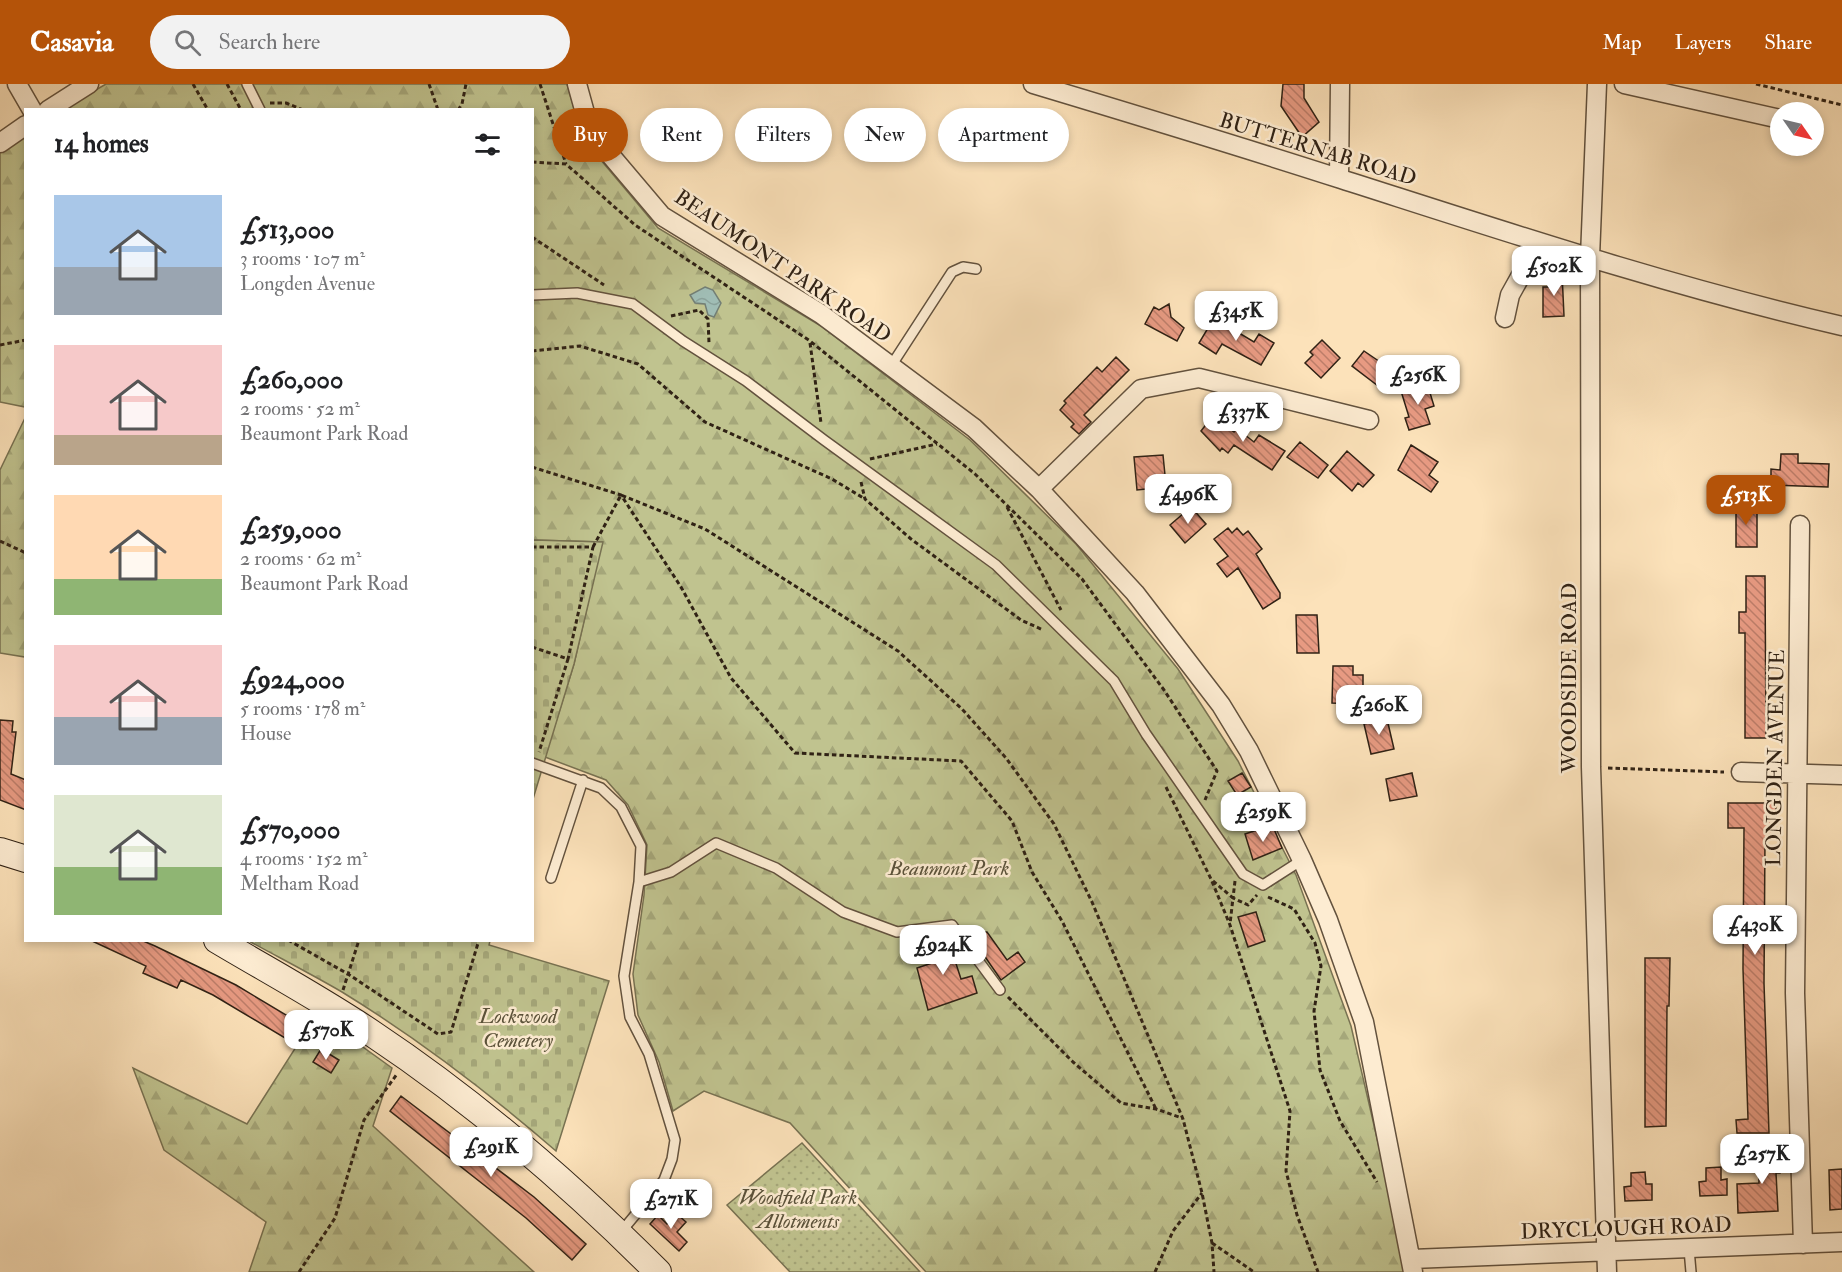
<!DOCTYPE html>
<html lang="en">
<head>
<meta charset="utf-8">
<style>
	:root { --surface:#fff; --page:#f2f2f2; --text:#202124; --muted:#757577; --accent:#b45309 }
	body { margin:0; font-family:"IM FELL Double Pica",serif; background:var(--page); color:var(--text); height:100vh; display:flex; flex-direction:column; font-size:22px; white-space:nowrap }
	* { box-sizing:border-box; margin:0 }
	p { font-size:20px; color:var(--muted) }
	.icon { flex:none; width:33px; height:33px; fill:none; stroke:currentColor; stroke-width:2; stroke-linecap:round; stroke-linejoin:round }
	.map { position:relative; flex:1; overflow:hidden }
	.details { position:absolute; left:24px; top:24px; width:510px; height:834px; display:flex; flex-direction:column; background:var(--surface); border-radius:0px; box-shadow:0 3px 9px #0003 }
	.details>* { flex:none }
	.top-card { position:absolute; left:552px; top:24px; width:570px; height:54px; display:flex; gap:12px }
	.needle { width:39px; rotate:124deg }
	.tools { position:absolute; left:1770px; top:18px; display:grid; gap:12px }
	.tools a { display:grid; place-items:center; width:54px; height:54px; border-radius:50%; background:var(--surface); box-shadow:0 3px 9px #0003; font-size:30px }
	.price { position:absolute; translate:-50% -51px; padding:0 14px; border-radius:12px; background:#fff; color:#222; font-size:20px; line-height:39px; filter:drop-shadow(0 2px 3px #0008) }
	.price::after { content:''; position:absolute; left:50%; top:36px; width:18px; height:14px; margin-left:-9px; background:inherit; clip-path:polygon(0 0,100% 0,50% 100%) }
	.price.active { background:var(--accent); color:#fff }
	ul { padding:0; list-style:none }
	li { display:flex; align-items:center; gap:18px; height:150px; padding:0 30px }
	li span { display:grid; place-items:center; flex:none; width:168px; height:120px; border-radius:0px; color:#555 }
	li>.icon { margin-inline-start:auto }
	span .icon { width:72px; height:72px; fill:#fffc; stroke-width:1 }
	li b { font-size:26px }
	h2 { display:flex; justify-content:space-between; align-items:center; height:72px; padding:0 30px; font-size:26px }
	.pill { padding:0 21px; border-radius:27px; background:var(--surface); box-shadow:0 3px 9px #0003; font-size:21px; line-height:54px }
	.pill.active { background:var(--accent); color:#fff }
	header { display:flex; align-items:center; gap:36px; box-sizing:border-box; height:84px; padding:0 30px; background:var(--accent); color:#fff }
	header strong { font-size:28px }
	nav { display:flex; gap:33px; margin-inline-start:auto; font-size:21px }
	.search { width:420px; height:54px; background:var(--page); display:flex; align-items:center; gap:15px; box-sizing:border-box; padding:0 21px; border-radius:33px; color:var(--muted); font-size:22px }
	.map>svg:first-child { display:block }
	.forest { fill:url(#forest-firs); stroke:#787252; stroke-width:1.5 }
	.cemetery { fill:url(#cemetery-stones); stroke:#787252; stroke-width:1.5 }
	.garden { fill:url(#garden-dots); stroke:#787252; stroke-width:1.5 }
	.water { fill:url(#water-waves); stroke:#737f75; stroke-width:1.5 }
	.building { fill:url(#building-back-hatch); stroke:#302215; stroke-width:1.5 }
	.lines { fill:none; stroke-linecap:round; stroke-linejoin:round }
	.service-casing { stroke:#63523e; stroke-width:12 }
	.minor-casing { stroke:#63523e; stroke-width:21 }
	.secondary-casing { stroke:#302215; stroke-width:28 }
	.path { stroke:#302215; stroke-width:3; stroke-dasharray:4.5 3; stroke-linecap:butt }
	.service { stroke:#fdecd2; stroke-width:9 }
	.minor { stroke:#fdecd2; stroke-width:18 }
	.secondary { stroke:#fdecd2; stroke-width:26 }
	.labels { text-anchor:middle; stroke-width:5; stroke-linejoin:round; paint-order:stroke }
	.street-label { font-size:21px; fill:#302215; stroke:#fdecd2 }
	.park-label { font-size:21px; font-style:italic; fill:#5b523a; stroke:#fdecd2 }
</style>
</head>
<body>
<header>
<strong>Casavia</strong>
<div class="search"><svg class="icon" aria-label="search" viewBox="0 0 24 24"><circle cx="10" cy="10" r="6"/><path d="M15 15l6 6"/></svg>Search here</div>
<nav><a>Map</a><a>Layers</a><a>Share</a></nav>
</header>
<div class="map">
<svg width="1842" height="1188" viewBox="0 0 1842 1188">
	<defs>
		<pattern id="forest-firs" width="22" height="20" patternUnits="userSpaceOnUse" patternTransform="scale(1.5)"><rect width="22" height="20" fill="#c0c38f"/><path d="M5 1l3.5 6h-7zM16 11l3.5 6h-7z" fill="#a5a77a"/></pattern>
		<pattern id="cemetery-stones" width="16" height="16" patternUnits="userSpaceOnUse" patternTransform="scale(1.5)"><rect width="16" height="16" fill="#c0c38f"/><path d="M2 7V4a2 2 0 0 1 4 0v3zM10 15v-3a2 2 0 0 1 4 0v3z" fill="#a5a77a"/></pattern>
		<pattern id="garden-dots" width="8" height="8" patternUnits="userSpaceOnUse" patternTransform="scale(1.5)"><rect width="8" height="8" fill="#c0c38f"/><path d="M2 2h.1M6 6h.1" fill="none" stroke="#a5a77a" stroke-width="1.8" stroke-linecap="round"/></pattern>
		<pattern id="water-waves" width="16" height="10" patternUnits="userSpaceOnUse" patternTransform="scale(1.5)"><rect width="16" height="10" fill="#a0bdb5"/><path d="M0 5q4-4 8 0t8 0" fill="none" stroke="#8aa29b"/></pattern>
		<pattern id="building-back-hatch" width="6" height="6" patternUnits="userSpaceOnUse" patternTransform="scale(1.5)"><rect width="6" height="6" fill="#e79a82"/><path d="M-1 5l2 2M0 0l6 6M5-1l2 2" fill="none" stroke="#bc7d69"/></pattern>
	</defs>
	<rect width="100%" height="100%" fill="#fce2ba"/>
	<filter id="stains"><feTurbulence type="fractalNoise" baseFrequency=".00333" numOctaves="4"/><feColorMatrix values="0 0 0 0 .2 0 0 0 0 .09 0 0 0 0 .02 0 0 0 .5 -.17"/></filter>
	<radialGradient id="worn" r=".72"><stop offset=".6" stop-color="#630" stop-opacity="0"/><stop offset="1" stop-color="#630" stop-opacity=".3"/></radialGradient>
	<path class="forest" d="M 106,0 L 567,0 L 583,55 L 658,144 L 821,242 L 970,356 L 1076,460 L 1178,585 L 1238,677 L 1296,791 L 1351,942 L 1408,1188 L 926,1188 L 790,1039 L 704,1007 L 673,1027 L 659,978 L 638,931 L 633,890 L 644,811 L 647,761 L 628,721 L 606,696 L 545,673 L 574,580 L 602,458 L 533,456 L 532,26 L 61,26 Z
		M 25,50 L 25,323 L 0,318 L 0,68 Z
		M 25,334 L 25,573 L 0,569 L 0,386 Z
		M 317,930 L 392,984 L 373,1042 L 534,1188 L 249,1188 L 266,1138 L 164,1066 L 133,984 L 247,1040 Z"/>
	<path class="cemetery" d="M 533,456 L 603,458 L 574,580 L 533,715 Z
		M 249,857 L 490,857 L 489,861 L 609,897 L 556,1067 C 489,1009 417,954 342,908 C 311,890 280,874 249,857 Z"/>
	<path class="garden" d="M 802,1059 L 920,1188 L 790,1188 L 727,1121 Z"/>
	<path class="water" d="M 705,203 L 713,206 L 721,219 L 714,233 L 708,231 L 705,220 L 695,219 L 690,211 Z"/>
	<path class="building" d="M 1283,0 L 1304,0 L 1304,14 L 1319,38 L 1302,53 L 1281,22 Z
		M 1549,189 L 1562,189 L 1564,232 L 1543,233 L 1543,203 L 1549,203 Z
		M 1169,220 L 1171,233 L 1184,244 L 1177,257 L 1145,240 L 1154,223 L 1159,226 Z
		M 1214,234 L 1254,258 L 1259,250 L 1274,259 L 1261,281 L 1222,260 L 1216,270 L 1199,259 Z
		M 1322,256 L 1340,274 L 1321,294 L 1305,279 L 1313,271 L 1310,268 Z
		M 1364,267 L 1399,291 L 1386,308 L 1352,282 Z
		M 1116,273 L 1129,286 L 1084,331 L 1091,338 L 1079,350 L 1071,343 L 1074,340 L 1060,326 L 1066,319 L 1064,317 L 1097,283 L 1102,288 Z
		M 1427,299 L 1434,322 L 1425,325 L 1430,340 L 1409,346 L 1405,334 L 1409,333 L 1401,307 Z
		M 1212,333 L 1234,348 L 1236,344 L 1254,358 L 1259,351 L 1285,367 L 1272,386 L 1234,361 L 1228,369 L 1222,364 L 1220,367 L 1201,347 Z
		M 1300,358 L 1328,381 L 1318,394 L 1287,373 Z
		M 1411,361 L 1438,378 L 1429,391 L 1438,398 L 1431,408 L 1398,386 Z
		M 1347,367 L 1374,391 L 1363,403 L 1358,399 L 1352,407 L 1330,387 Z
		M 1781,370 L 1798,370 L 1798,379 L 1829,380 L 1828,403 L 1771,401 L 1771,385 L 1780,386 Z
		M 1163,371 L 1165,391 L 1155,392 L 1156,404 L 1137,406 L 1134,373 Z
		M 1736,421 L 1757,422 L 1757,463 L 1736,463 Z
		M 1191,423 L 1206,440 L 1185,459 L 1170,441 Z
		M 1228,444 L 1232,449 L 1237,444 L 1243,451 L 1248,447 L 1262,465 L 1256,470 L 1280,509 L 1280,514 L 1263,525 L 1238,484 L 1227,493 L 1217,480 L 1228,472 L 1214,455 Z
		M 1746,492 L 1765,492 L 1766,654 L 1745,654 L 1745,549 L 1739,549 L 1739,528 L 1746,528 Z
		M 1296,531 L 1317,531 L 1319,569 L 1297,569 Z
		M 1333,582 L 1353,582 L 1353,591 L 1363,591 L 1363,605 L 1356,607 L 1356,620 L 1332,619 Z
		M 1387,635 L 1394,665 L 1371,670 L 1364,640 Z
		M 0,636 L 13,637 L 12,648 L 16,648 L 11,690 L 26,696 L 26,726 L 0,716 Z
		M 1242,689 L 1251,703 L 1237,711 L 1228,697 Z
		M 1412,689 L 1417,712 L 1390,717 L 1386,695 Z
		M 1728,719 L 1776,719 L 1775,754 L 1765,754 L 1764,899 L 1769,1049 L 1737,1049 L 1736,1036 L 1748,1035 L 1743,885 L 1744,744 L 1728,744 Z
		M 1266,743 L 1267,747 L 1274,745 L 1282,764 L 1253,776 L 1245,750 Z
		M 1256,828 L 1265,857 L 1248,863 L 1238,833 Z
		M 968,848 L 987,848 L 1007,876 L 1018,868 L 1025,878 L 1001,896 Z
		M 947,852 L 961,895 L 972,892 L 977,909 L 928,926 L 917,884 L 932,879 L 925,858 Z
		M 90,856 L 141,856 L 155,862 L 236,901 L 296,937 L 285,954 L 213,911 L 181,896 L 177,904 L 143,889 L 146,882 Z
		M 1645,874 L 1670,874 L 1669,922 L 1667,922 L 1666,1042 L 1645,1043 Z
		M 321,965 L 339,976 L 331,989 L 313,978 Z
		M 401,1012 L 534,1113 L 586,1160 L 572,1176 L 526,1134 L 390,1027 Z
		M 1758,1063 L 1779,1063 L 1780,1089 L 1776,1089 L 1778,1127 L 1738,1129 L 1737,1100 L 1759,1099 Z
		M 1721,1083 L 1721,1096 L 1727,1095 L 1727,1111 L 1700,1112 L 1699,1098 L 1706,1097 L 1706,1084 Z
		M 1842,1085 L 1842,1125 L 1830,1126 L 1829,1086 Z
		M 1645,1088 L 1646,1100 L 1652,1100 L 1652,1116 L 1625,1117 L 1624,1103 L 1631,1102 L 1631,1089 Z
		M 677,1130 L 686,1138 L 677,1148 L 687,1158 L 679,1167 L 650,1140 L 658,1131 L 667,1140 Z"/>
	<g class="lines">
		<defs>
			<path id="service" d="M 247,0 L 260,26
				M 532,211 L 577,209 L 633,220 L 683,257 L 746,297 L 824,356 L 996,481 L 1114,597 L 1146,650 L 1243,790 L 1263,801 L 1302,776
				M 891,282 L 952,188 L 963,183 L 976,185
				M 532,679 L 601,704 L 621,723 L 641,762 L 639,798 L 624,892 L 630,933 L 649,970 L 675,1056 L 672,1075 L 664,1096 L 621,1148
				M 551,794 L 583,696
				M 639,798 L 671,788 L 716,759 L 776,784 L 843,828 L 897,848 L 952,841 L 1000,906
				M 1689,1165 L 1691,1188"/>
			<path id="minor" d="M 17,0 L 32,26
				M 577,0 L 590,47 L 662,132 L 821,230 L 974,344 L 1039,405 L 1135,509 L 1221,621 L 1249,667 L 1302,776 L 1328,836 L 1364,938 L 1413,1188
				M 1033,0 C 1136,31 1239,62 1341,95 C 1507,148 1672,203 1842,242
				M 1597,0 L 1590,173 L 1591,683 L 1607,1188
				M 1624,0 L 1780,35
				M 48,26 L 89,0
				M 0,59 L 26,41
				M 1339,94 L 1340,0
				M 1505,234 L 1510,211 L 1539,159
				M 1039,405 L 1141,305 L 1199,294 L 1369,336
				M 1800,441 L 1795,909 L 1803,1160
				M 1741,688 L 1842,691
				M 1412,1175 L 1842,1158"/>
			<path id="secondary" d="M 0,767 L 26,775
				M 217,856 C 269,887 323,916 373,950 C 475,1018 571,1101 658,1188"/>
		</defs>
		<use href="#service" class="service-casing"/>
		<use href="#minor" class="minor-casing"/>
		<use href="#secondary" class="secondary-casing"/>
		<path class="path" d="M 193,0 L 208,26
			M 227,0 L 241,26
			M 429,0 L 438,26
			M 540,0 L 566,80
			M 1756,0 L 1842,21
			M 270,19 L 286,19 L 303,26
			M 458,26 L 462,20 L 466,0
			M 532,78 L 566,80 L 635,141 L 810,257 L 975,390 L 1082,495 L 1164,606 L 1217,687 L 1205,716
			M 532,153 L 604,201
			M 671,232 L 699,226 L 708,235 L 709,259
			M 810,259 L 821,339
			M 0,261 L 26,256
			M 532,267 L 580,262 L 638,280 L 705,338 L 832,395 L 865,415
			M 870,375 L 937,360
			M 532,383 L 621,411 L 681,503 L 731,594 L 795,669 L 961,677 L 1012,737 L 1032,788 L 1062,837 L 1156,1025
			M 861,398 L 865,415 L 911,455 L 1021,536 L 1043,546
			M 1007,423 L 1061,526
			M 0,457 L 26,469
			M 532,463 L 593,463 L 568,575
			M 593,463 L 621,411 L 705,445 L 898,567 L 962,625 L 1006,674 L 1054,740 L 1092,818 L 1183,1035 L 1202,1109 L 1212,1159 L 1214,1188
			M 532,563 L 568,575 L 539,668
			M 1608,684 L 1724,688
			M 1166,703 L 1211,795 L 1230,841 L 1290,1027 L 1286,1087 L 1297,1131 L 1318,1188
			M 1213,797 L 1233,814 L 1230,840
			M 1235,797 L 1233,814 L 1248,821 L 1257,811
			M 1268,813 L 1294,825 L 1315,859 L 1321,882 L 1314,927 L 1320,986 L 1340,1037 L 1377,1098
			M 288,856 L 348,890 L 438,950 L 451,948 L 479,856
			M 343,906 L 359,856
			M 1008,913 L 1073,978 L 1121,1019 L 1156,1025 L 1182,1034
			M 1212,1159 L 1254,1188
			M 299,1188 L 335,1134 L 364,1036 L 397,990
			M 1155,1188 L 1173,1147 L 1202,1109"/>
		<use href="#service" class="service"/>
		<use href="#minor" class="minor"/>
		<use href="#secondary" class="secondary"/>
	</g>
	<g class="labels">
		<g class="street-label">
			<text transform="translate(1318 65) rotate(17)" y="7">BUTTERNAB ROAD</text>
			<text transform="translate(783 182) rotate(34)" y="7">BEAUMONT PARK ROAD</text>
			<text transform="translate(1569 594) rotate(-90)" y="7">WOODSIDE ROAD</text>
			<text transform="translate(1775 674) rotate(-89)" y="7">LONGDEN AVENUE</text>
			<text transform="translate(1626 1144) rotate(-2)" y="7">DRYCLOUGH ROAD</text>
		</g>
		<g class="park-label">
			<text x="949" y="791">Beaumont Park</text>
			<text x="518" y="939">Lockwood<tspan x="518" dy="24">Cemetery</tspan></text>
			<text x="798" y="1120">Woodfield Park<tspan x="798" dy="24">Allotments</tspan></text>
		</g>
	</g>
	<rect width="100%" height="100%" filter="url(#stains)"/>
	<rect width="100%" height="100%" fill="url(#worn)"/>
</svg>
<div class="tools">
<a><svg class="needle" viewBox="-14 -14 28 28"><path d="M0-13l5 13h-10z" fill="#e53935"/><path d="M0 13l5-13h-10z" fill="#757577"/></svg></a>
</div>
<b class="price" style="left:1554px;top:213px">£502K</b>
<b class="price" style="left:1236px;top:258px">£345K</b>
<b class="price" style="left:1418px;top:322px">£256K</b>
<b class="price" style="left:1243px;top:359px">£337K</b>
<b class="price" style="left:1188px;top:441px">£496K</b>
<b class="price active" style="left:1746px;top:442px">£513K</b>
<b class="price" style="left:1379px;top:652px">£260K</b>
<b class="price" style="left:1263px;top:759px">£259K</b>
<b class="price" style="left:1755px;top:872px">£430K</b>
<b class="price" style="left:943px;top:892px">£924K</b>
<b class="price" style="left:326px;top:977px">£570K</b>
<b class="price" style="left:491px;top:1094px">£291K</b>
<b class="price" style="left:1762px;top:1101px">£257K</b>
<b class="price" style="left:671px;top:1146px">£271K</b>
<div class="top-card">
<a class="pill active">Buy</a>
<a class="pill">Rent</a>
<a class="pill">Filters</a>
<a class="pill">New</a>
<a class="pill">Apartment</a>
</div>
<section class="details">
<h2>14 homes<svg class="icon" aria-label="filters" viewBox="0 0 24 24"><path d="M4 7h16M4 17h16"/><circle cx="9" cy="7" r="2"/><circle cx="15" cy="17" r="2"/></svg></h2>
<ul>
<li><span style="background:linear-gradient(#a9c7e8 60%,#9aa5b1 0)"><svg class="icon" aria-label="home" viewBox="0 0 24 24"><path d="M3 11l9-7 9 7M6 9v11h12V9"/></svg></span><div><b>£513,000</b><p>3 rooms · 107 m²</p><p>Longden Avenue</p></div></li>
<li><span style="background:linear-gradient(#f6c9c9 75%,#b9a48a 0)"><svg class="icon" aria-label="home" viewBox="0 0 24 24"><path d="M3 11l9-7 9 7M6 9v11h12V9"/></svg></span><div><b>£260,000</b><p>2 rooms · 52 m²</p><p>Beaumont Park Road</p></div></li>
<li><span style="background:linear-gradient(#ffd9b3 70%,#8fb573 0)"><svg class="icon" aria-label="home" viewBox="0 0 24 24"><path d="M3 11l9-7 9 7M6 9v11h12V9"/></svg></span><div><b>£259,000</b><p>2 rooms · 62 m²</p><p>Beaumont Park Road</p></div></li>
<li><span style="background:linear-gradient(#f6c9c9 60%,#9aa5b1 0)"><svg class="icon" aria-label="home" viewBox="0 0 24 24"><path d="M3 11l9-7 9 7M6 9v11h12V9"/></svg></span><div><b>£924,000</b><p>5 rooms · 178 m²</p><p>House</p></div></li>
<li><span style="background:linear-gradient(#dfe7d0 60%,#8fb573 0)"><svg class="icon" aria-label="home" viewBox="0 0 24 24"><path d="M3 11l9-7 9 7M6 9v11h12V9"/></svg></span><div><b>£570,000</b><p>4 rooms · 152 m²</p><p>Meltham Road</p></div></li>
</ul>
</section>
</div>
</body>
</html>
